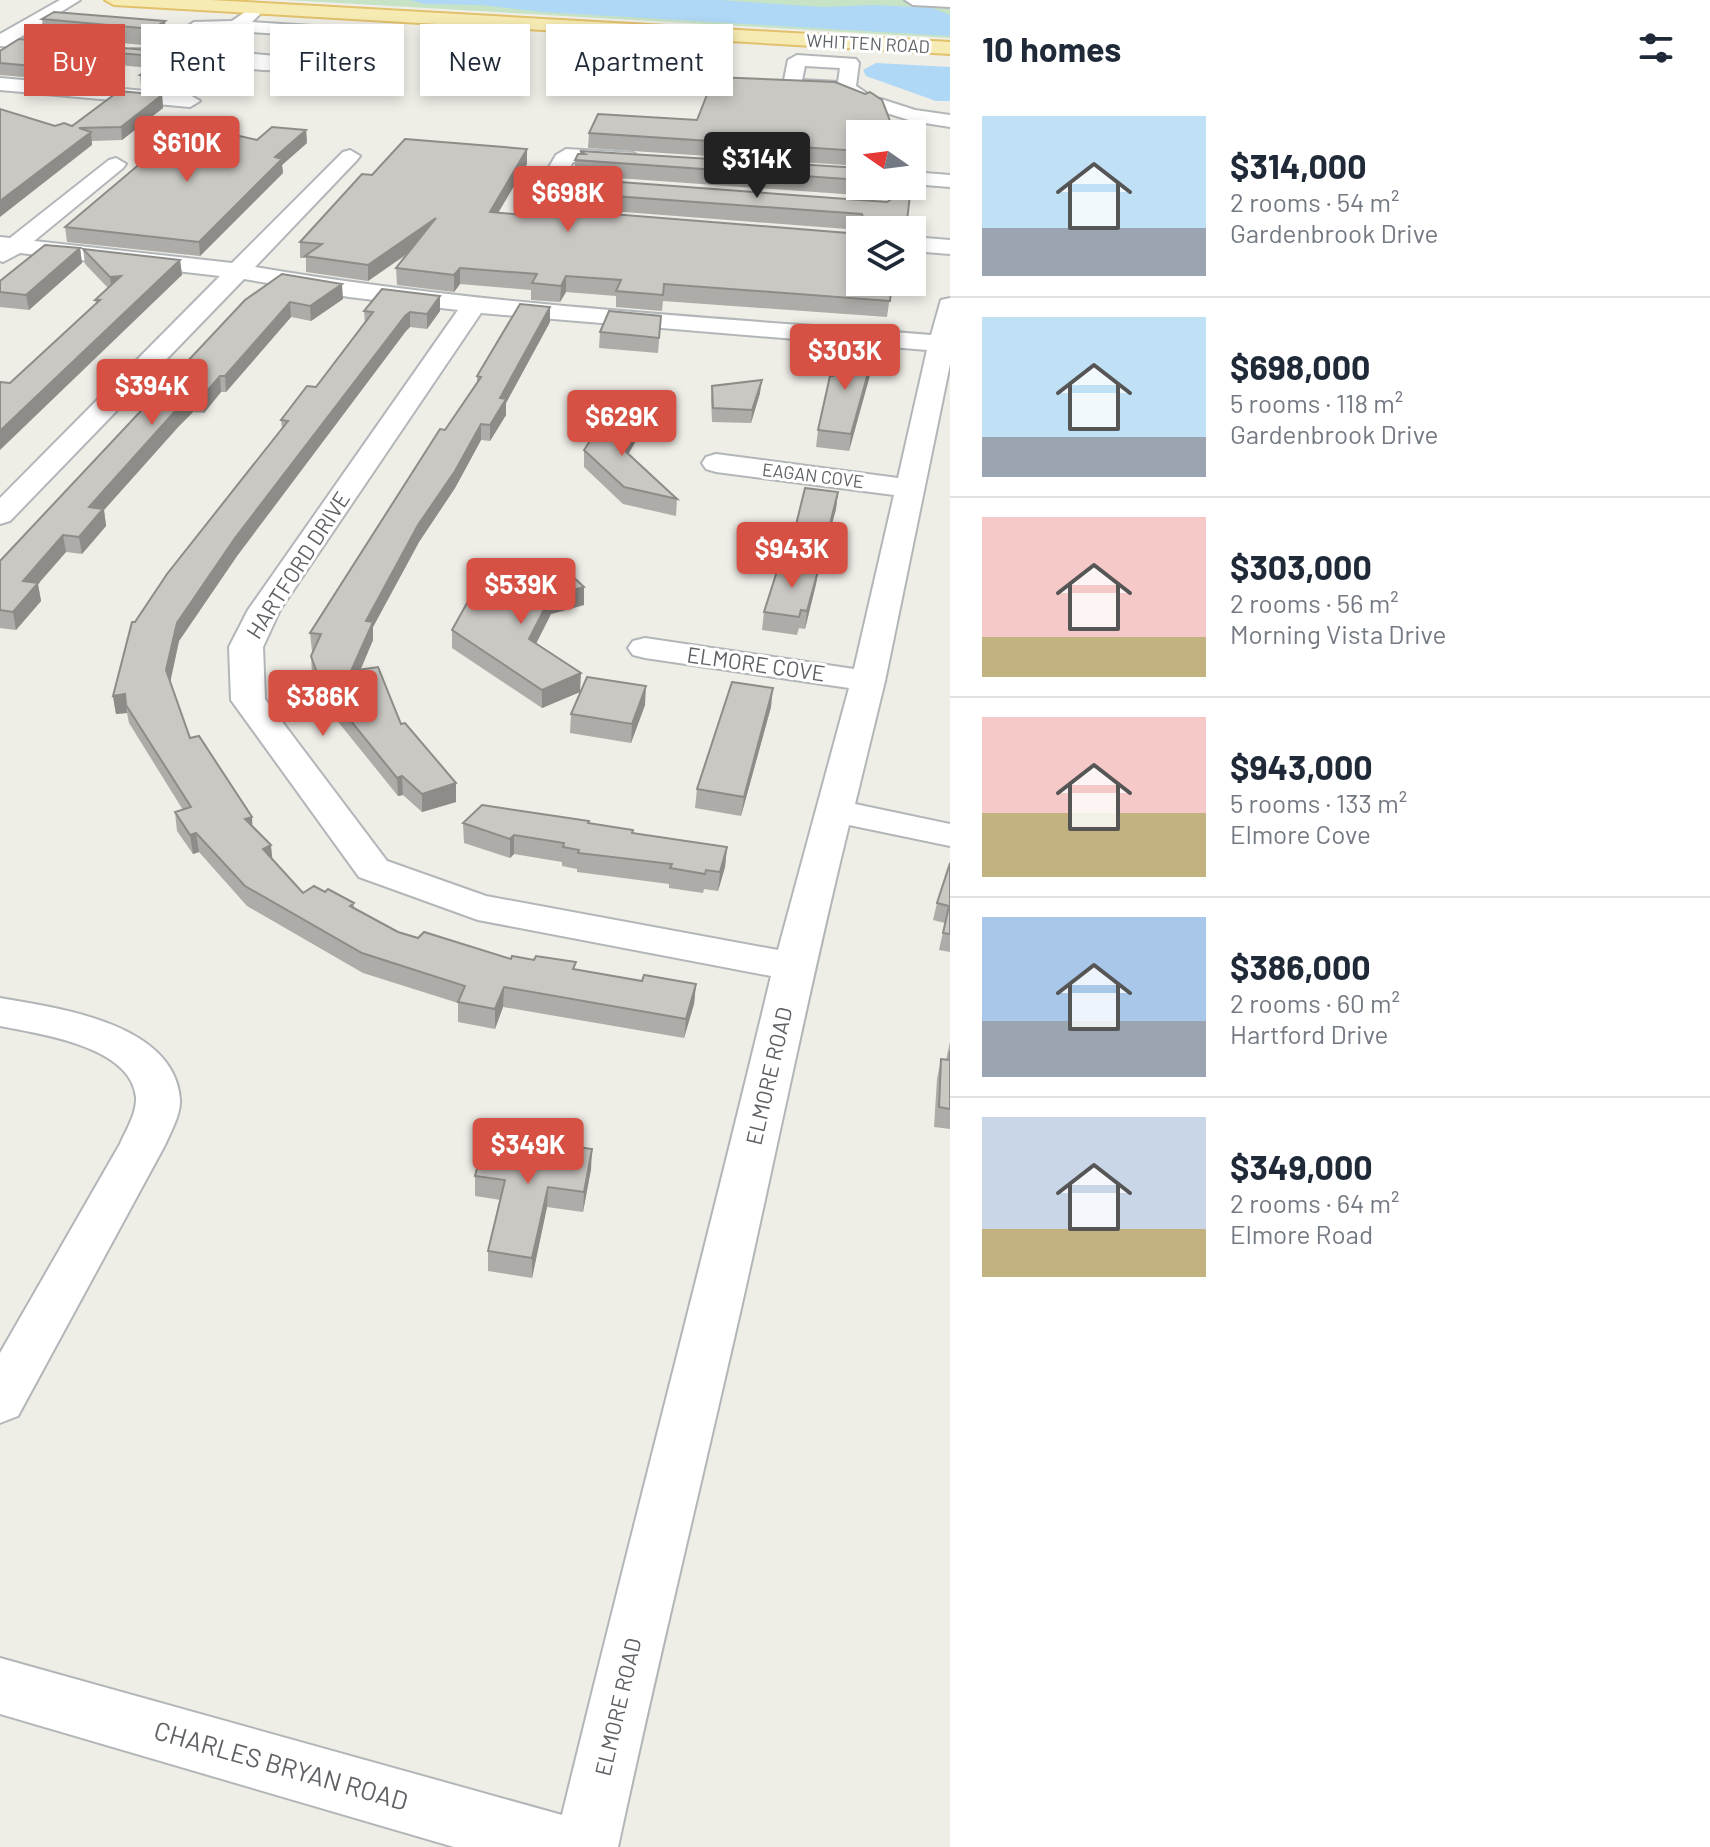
<!DOCTYPE html>
<html lang="en">
<head>
<meta charset="utf-8">
<style>
	:root { --surface:#fff; --page:#f2f2f3; --text:#1f2937; --muted:#747a83; --line:#e0e1e3; --accent:#d75044 }
	body { margin:0; font-family:Barlow,sans-serif; background:var(--page); color:var(--text); height:100vh; display:flex; flex-direction:column; font-size:30px; white-space:nowrap }
	* { box-sizing:border-box; margin:0 }
	p { font-size:26px; color:var(--muted) }
	.icon { flex:none; width:44px; height:44px; fill:none; stroke:currentColor; stroke-width:2; stroke-linecap:round; stroke-linejoin:round }
	.map { position:relative; flex:1; overflow:hidden }
	.panel { display:flex; flex-direction:column; background:var(--surface); width:760px }
	.panel>* { flex:none }
	.guide { position:absolute; left:24px; top:24px; width:760px; height:72px; display:flex; gap:16px }
	.needle { width:52px; rotate:284deg }
	.controls { position:absolute; left:846px; top:120px; display:grid; gap:16px }
	.controls a { display:grid; place-items:center; width:80px; height:80px; border-radius:0px; background:var(--surface); box-shadow:0 4px 12px #0003; font-size:40px }
	.price { position:absolute; translate:-50% -68px; padding:0 18px; border-radius:8px; background:var(--accent); color:#fff; font-size:26px; line-height:52px; filter:drop-shadow(0 2px 4px #0008) }
	.price::after { content:''; position:absolute; left:50%; top:48px; width:24px; height:18px; margin-left:-12px; background:inherit; clip-path:polygon(0 0,100% 0,50% 100%) }
	.price.on { background:#222; color:#fff }
	ul { padding:0; list-style:none }
	li { display:flex; align-items:center; gap:24px; height:200px; padding:0 32px }
	li+li { border-top:2px solid var(--line) }
	li span { display:grid; place-items:center; flex:none; width:224px; height:160px; border-radius:0px; color:#555 }
	li>.icon { margin-inline-start:auto }
	span .icon { width:96px; height:96px; fill:#fffc; stroke-width:1 }
	li b { font-size:34px }
	h2 { display:flex; justify-content:space-between; align-items:center; height:96px; padding:0 32px; font-size:34px }
	.chip { padding:0 28px; border-radius:0px; background:var(--surface); box-shadow:0 4px 12px #0003; font-size:28px; line-height:72px }
	.chip.on { background:var(--accent); color:#fff }
	main { display:flex; flex:1; min-height:0 }
	.map>svg:first-child { display:block }
	.green { fill:#c6e3c6 }
	.water { fill:#afd7f6 }
	.lines { fill:none; stroke-linecap:round; stroke-linejoin:round }
	.minor-casing { stroke:#b3b6b9; stroke-width:4 }
	.major-casing { stroke:#e2c16c; stroke-width:4 }
	.minor { fill:#fff; fill-rule:evenodd }
	.major { fill:#f6ecb3; fill-rule:evenodd }
	.wall { fill:#aeaca8 }
	.shaded-wall { fill:#8d8c88 }
	.building { fill:#cac8c3; stroke:#8d8c88; stroke-width:2 }
	.labels { text-anchor:middle; stroke-width:6; stroke-linejoin:round; paint-order:stroke }
	.far-street-label { font-size:18px; fill:#5e6165; stroke:#fff }
	.street-label { font-size:22px; fill:#5e6165; stroke:#fff }
	.near-street-label { font-size:26px; fill:#5e6165; stroke:#fff }
</style>
</head>
<body>
<main>
<div class="map">
<svg width="950" height="1847" viewBox="0 0 950 1847">
	<rect width="100%" height="100%" fill="#eeede6"/>
	<path class="green" d="M 287,0 L 950,0 L 950,38 Z"/>
	<path class="water" d="M 410,0 L 719,0 L 823,7 L 876,5 L 932,8 L 950,15 L 950,36 L 542,12 L 482,5 L 425,4 Z
		M 876,63 L 950,67 L 950,101 L 936,101 L 866,76 L 863,70 Z"/>
	<g class="lines">
		<defs>
			<path id="minor" d="M 60,0 L 80,0 L 19,38 L 71,44 L 74,48 L 71,52 L 0,46 L 0,34 Z
				M 905,0 L 950,0 L 950,7 L 913,5 Z
				M 258,3 L 266,8 L 252,22 L 328,27 L 344,37 C 337,46 327,58 317,62 C 279,79 224,66 187,56 L 184,52 L 187,48 L 209,31 L 204,31 C 184,46 147,77 123,54 L 132,49 L 155,49 L 194,22 L 232,21 ZM 223,31 L 236,31 L 324,37 L 306,54 L 287,57 L 207,50 L 222,38 Z
				M 797,55 L 856,59 L 859,63 L 856,86 L 875,99 L 865,105 L 842,94 L 785,89 L 783,85 L 788,60 ZM 805,66 L 840,68 L 838,82 L 802,80 Z
				M 0,78 L 190,95 L 200,101 L 190,107 L 0,90 Z
				M 881,99 L 915,110 L 950,115 L 950,127 L 912,121 L 874,109 L 871,105 Z
				M 566,149 L 633,153 L 643,159 L 633,165 L 573,162 L 546,209 L 600,213 L 611,220 L 608,225 L 532,222 L 521,215 L 556,155 Z
				M 350,150 L 360,156 L 357,160 L 255,267 C 478,305 705,317 931,335 L 941,300 L 950,298 L 950,364 L 885,681 L 855,804 L 950,824 L 950,846 L 849,825 C 810,984 778,1144 742,1304 C 701,1485 657,1665 618,1847 L 454,1847 L 0,1714 L 0,1658 L 562,1815 C 630,1535 704,1256 771,976 L 478,920 L 359,877 L 231,700 L 229,647 L 248,610 L 458,310 L 349,297 L 244,279 L 10,521 L 0,524 L 0,498 L 220,276 L 20,253 L 3,262 L 0,261 L 0,237 L 10,238 L 109,160 L 116,158 L 126,164 L 123,168 L 34,241 L 232,263 L 343,152 ZM 481,313 L 927,350 L 898,478 L 716,454 L 706,457 L 702,463 L 706,469 L 716,472 L 894,495 L 854,669 L 645,638 L 633,641 L 628,648 L 633,655 L 645,658 L 849,688 L 778,950 L 486,896 L 387,861 L 265,699 L 263,647 L 280,610 Z
				M 912,172 L 950,175 L 950,187 L 912,184 Z
				M 912,237 L 950,240 L 950,254 L 912,251 Z
				M 0,998 C 58,1008 174,1023 180,1099 C 181,1114 171,1131 165,1145 L 18,1416 L 0,1423 L 0,1353 L 120,1144 C 126,1130 137,1113 136,1097 C 131,1046 40,1034 0,1026 Z"/>
			<path id="major" d="M 105,0 L 210,0 L 950,42 L 950,54 L 114,5 Z"/>
		</defs>
		<use href="#minor" class="minor-casing"/>
		<use href="#major" class="major-casing"/>
		<use href="#minor" class="minor"/>
		<use href="#major" class="major"/>
	</g>
	<path class="wall" d="M 42,19 L 165,21 L 166,38 L 154,46 L 44,36 Z
		M 246,27 L 247,44 L 240,50 L 214,48 L 212,30 Z
		M 19,39 L 158,51 L 185,47 L 219,67 L 184,91 L 141,88 L 140,75 L 150,68 L 87,62 L 69,64 L 46,79 L 0,75 L 0,51 Z
		M 162,95 L 163,108 L 122,140 L 92,141 L 92,145 L 55,126 L 72,126 Z
		M 306,130 L 307,143 L 282,165 L 283,173 L 200,256 L 67,242 L 65,227 L 257,140 Z
		M 589,133 L 860,134 L 860,166 L 588,148 Z
		M 527,149 L 527,164 L 498,213 L 892,282 L 887,317 L 663,301 L 662,311 L 616,307 L 616,296 L 566,292 L 560,302 L 531,300 L 531,290 L 460,284 L 454,292 L 397,285 L 396,268 L 409,253 L 368,281 L 306,272 L 306,258 L 300,258 L 300,242 L 372,175 Z
		M 580,151 L 860,168 L 860,186 L 911,186 L 906,230 L 860,230 L 559,207 L 559,192 L 887,202 L 889,200 L 885,197 L 575,175 L 575,160 L 580,154 Z
		M 80,248 L 82,263 L 29,310 L 0,307 L 0,281 Z
		M 83,249 L 180,260 L 182,275 L 10,383 L 96,304 L 95,300 L 108,288 L 85,264 Z
		M 343,299 L 311,321 L 291,317 L 226,392 L 221,392 L 204,413 L 193,412 L 179,426 L 104,510 L 106,526 L 82,554 L 66,552 L 38,584 L 41,601 L 16,630 L 0,628 L 0,561 L 245,300 Z
		M 364,311 L 440,311 L 427,329 L 410,327 L 406,331 L 237,556 L 179,641 L 170,681 L 190,738 L 252,817 L 252,826 L 272,859 L 303,893 L 325,892 L 354,903 L 354,908 L 398,932 L 418,938 L 511,959 L 642,981 L 696,984 L 694,1004 L 684,1038 L 503,1007 L 495,1029 L 458,1022 L 458,1003 L 363,973 L 247,906 L 199,852 L 193,854 L 177,831 L 175,812 L 183,810 L 129,723 L 127,713 L 116,714 L 113,696 L 135,622 L 282,428 L 281,420 L 316,387 L 365,323 Z
		M 661,316 L 658,353 L 599,348 L 600,332 Z
		M 550,322 L 506,403 L 506,415 L 490,441 L 481,440 L 455,488 L 419,542 L 373,627 L 373,640 L 361,669 L 401,724 L 456,783 L 456,802 L 422,812 L 403,795 L 398,796 L 339,723 L 334,710 L 317,688 L 312,674 L 311,656 L 313,651 L 312,651 L 310,633 L 477,384 L 477,376 Z
		M 838,348 L 872,359 L 870,375 L 849,451 L 816,447 L 818,430 L 836,368 Z
		M 712,386 L 760,393 L 751,423 L 712,422 L 711,399 Z
		M 638,423 L 637,439 L 628,454 L 677,499 L 676,516 L 623,504 L 584,467 L 584,450 Z
		M 838,492 L 836,509 L 823,557 L 792,550 L 794,533 Z
		M 819,567 L 816,584 L 805,629 L 799,628 L 797,635 L 762,630 L 764,612 Z
		M 584,587 L 584,605 L 551,614 L 536,644 L 580,692 L 542,708 L 452,648 L 452,630 L 504,609 Z
		M 645,705 L 631,743 L 570,733 L 571,714 Z
		M 771,707 L 741,816 L 695,808 L 697,789 Z
		M 463,823 L 589,823 L 633,833 L 727,847 L 725,867 L 718,891 L 704,889 L 703,893 L 669,888 L 669,884 L 577,872 L 577,869 L 562,866 L 562,862 L 514,854 L 510,858 L 464,843 Z
		M 950,863 L 950,952 L 939,950 L 945,923 L 933,920 L 937,903 Z
		M 950,1042 L 950,1129 L 934,1127 L 937,1079 L 941,1059 L 946,1060 Z
		M 591,1169 L 583,1212 L 547,1207 L 532,1278 L 488,1271 L 488,1251 L 501,1200 L 475,1196 L 475,1176 Z"/>
	<path class="shaded-wall" d="M 165,21 L 166,38 L 154,46 L 152,29 Z
		M 246,27 L 247,44 L 240,50 L 239,33 Z
		M 85,50 L 87,62 L 69,64 L 46,79 L 44,67 L 67,52 Z
		M 218,55 L 219,67 L 184,91 L 182,79 Z
		M 162,95 L 163,108 L 122,140 L 121,127 Z
		M 306,130 L 307,143 L 282,165 L 283,173 L 200,256 L 199,242 L 275,157 Z
		M 91,132 L 92,145 L 0,217 L 0,201 Z
		M 527,149 L 527,164 L 489,228 L 490,212 Z
		M 436,218 L 436,233 L 368,281 L 368,265 Z
		M 80,248 L 82,263 L 29,310 L 26,295 Z
		M 180,260 L 182,275 L 0,450 L 0,431 Z
		M 460,268 L 460,284 L 454,292 L 454,275 Z
		M 121,276 L 112,292 L 110,277 Z
		M 566,276 L 566,292 L 560,302 L 561,286 Z
		M 342,284 L 343,299 L 311,321 L 310,306 Z
		M 440,296 L 440,311 L 427,329 L 427,314 Z
		M 290,302 L 291,317 L 226,392 L 225,376 Z
		M 550,307 L 550,322 L 506,403 L 506,415 L 490,441 L 490,425 L 500,398 Z
		M 410,312 L 410,327 L 406,331 L 237,556 L 179,641 L 169,688 L 166,670 L 177,623 L 235,538 L 405,316 Z
		M 872,359 L 870,375 L 849,451 L 851,434 Z
		M 220,376 L 221,392 L 204,413 L 202,397 Z
		M 762,380 L 760,393 L 751,423 L 752,410 Z
		M 191,396 L 193,412 L 179,426 L 104,510 L 106,526 L 82,554 L 79,537 L 89,507 L 177,409 Z
		M 638,423 L 637,439 L 622,465 L 623,449 Z
		M 481,424 L 481,440 L 455,488 L 419,542 L 373,627 L 373,640 L 352,689 L 351,671 L 366,621 L 418,525 Z
		M 838,492 L 836,509 L 823,557 L 826,540 Z
		M 63,535 L 66,552 L 38,584 L 41,601 L 16,630 L 13,612 L 23,581 Z
		M 819,567 L 816,584 L 805,629 L 807,611 Z
		M 584,587 L 584,605 L 551,614 L 529,657 L 529,639 L 551,596 Z
		M 581,673 L 580,692 L 542,708 L 542,690 Z
		M 646,686 L 645,705 L 631,743 L 632,724 Z
		M 773,688 L 771,707 L 741,816 L 744,797 Z
		M 125,694 L 127,713 L 116,714 L 113,696 Z
		M 402,776 L 403,795 L 398,796 L 397,778 Z
		M 456,783 L 456,802 L 422,812 L 422,794 Z
		M 252,817 L 253,836 L 245,819 Z
		M 196,833 L 199,852 L 193,854 L 190,835 Z
		M 514,835 L 514,854 L 510,858 L 510,839 Z
		M 271,845 L 273,865 L 263,849 Z
		M 727,847 L 725,867 L 718,891 L 720,872 Z
		M 696,984 L 694,1004 L 684,1038 L 686,1019 Z
		M 504,987 L 503,1007 L 495,1029 L 495,1009 Z
		M 592,1149 L 591,1169 L 583,1212 L 584,1192 Z
		M 548,1187 L 547,1207 L 532,1278 L 532,1258 Z"/>
	<path class="building" d="M 54,12 L 165,21 L 152,29 L 42,19 Z
		M 219,25 L 246,27 L 239,33 L 212,30 Z
		M 181,38 L 185,47 L 218,55 L 182,79 L 140,75 L 164,57 L 85,50 L 67,52 L 44,67 L 0,63 L 0,51 L 19,39 L 158,51 Z
		M 714,77 L 835,82 L 865,94 L 870,92 L 882,100 L 895,134 L 860,134 L 860,151 L 589,133 L 598,114 L 697,120 Z
		M 119,91 L 162,95 L 121,127 L 79,128 L 91,132 L 0,201 L 0,109 L 55,126 L 64,123 L 72,126 Z
		M 187,124 L 257,140 L 272,127 L 306,130 L 275,157 L 282,159 L 199,242 L 65,227 Z
		M 405,139 L 527,149 L 490,212 L 546,217 L 550,209 L 860,234 L 860,282 L 892,282 L 890,301 L 664,284 L 663,295 L 616,291 L 621,280 L 566,276 L 561,286 L 532,283 L 537,274 L 460,268 L 454,275 L 396,268 L 436,218 L 368,265 L 305,256 L 322,244 L 300,242 L 362,174 L 372,175 Z
		M 580,151 L 860,168 L 860,180 L 575,160 L 578,154 L 585,154 Z
		M 566,178 L 887,202 L 901,193 L 893,186 L 911,186 L 906,230 L 865,230 L 862,214 L 559,192 Z
		M 45,245 L 80,248 L 26,295 L 0,292 L 0,281 Z
		M 83,249 L 180,260 L 0,431 L 0,382 L 10,383 L 100,300 L 95,300 L 121,276 L 110,277 Z
		M 282,274 L 342,284 L 310,306 L 290,302 L 225,376 L 220,376 L 202,397 L 191,396 L 177,409 L 89,507 L 103,509 L 79,537 L 63,535 L 23,581 L 38,583 L 13,612 L 0,610 L 0,561 L 245,300 Z
		M 382,289 L 440,296 L 427,314 L 410,312 L 405,316 L 235,538 L 177,623 L 166,670 L 190,738 L 199,736 L 252,817 L 245,819 L 271,845 L 263,849 L 303,893 L 314,886 L 325,892 L 328,889 L 354,903 L 350,906 L 398,932 L 418,938 L 424,932 L 511,959 L 512,956 L 534,960 L 536,956 L 576,962 L 573,969 L 642,981 L 644,975 L 696,984 L 686,1019 L 504,987 L 495,1009 L 458,1002 L 465,986 L 362,953 L 245,886 L 196,833 L 190,835 L 175,812 L 191,807 L 126,705 L 125,694 L 113,696 L 132,622 L 135,622 L 167,574 L 288,421 L 281,420 L 307,386 L 316,387 L 373,312 L 364,311 Z
		M 520,304 L 550,307 L 500,398 L 506,399 L 490,425 L 481,424 L 455,471 L 418,525 L 366,621 L 373,622 L 351,671 L 378,667 L 401,724 L 405,723 L 456,783 L 422,794 L 402,776 L 397,778 L 338,705 L 333,691 L 316,670 L 311,656 L 321,634 L 310,633 L 440,429 L 445,430 L 481,377 L 477,376 Z
		M 609,311 L 661,316 L 659,338 L 600,332 Z
		M 838,348 L 869,352 L 868,359 L 872,359 L 851,434 L 818,430 L 830,376 L 833,376 L 834,368 L 839,368 Z
		M 762,380 L 752,410 L 713,408 L 712,386 Z
		M 605,418 L 638,423 L 623,449 L 677,499 L 624,487 L 584,450 Z
		M 805,488 L 838,492 L 826,540 L 794,533 Z
		M 555,560 L 584,587 L 551,596 L 529,639 L 581,673 L 542,690 L 452,630 L 467,603 L 504,609 L 527,568 Z
		M 779,565 L 819,567 L 807,611 L 801,610 L 799,617 L 764,612 Z
		M 587,677 L 646,686 L 632,724 L 571,714 Z
		M 732,682 L 773,688 L 744,797 L 697,789 Z
		M 482,805 L 589,821 L 588,823 L 633,830 L 632,833 L 727,847 L 720,872 L 706,870 L 705,874 L 670,868 L 672,864 L 578,853 L 579,850 L 563,847 L 564,843 L 514,835 L 510,839 L 463,823 Z
		M 950,863 L 950,934 L 943,933 L 949,906 L 937,903 Z
		M 950,1051 L 950,1109 L 939,1107 L 941,1059 L 950,1060 Z
		M 486,1134 L 592,1149 L 584,1192 L 548,1187 L 532,1258 L 488,1251 L 505,1180 L 475,1176 Z"/>
	<g class="labels">
		<g class="far-street-label">
			<text transform="translate(868 44) rotate(3)" y="6">WHITTEN ROAD</text>
			<text transform="translate(813 476) rotate(7)" y="6">EAGAN COVE</text>
		</g>
		<g class="street-label">
			<text transform="translate(298 565) rotate(-57)" y="8">HARTFORD DRIVE</text>
			<text transform="translate(756 664) rotate(8)" y="8">ELMORE COVE</text>
			<text transform="translate(769 1076) rotate(-77)" y="8">ELMORE ROAD</text>
			<text transform="translate(618 1707) rotate(-77)" y="8">ELMORE ROAD</text>
		</g>
		<g class="near-street-label">
			<text transform="translate(281 1766) rotate(16)" y="9">CHARLES BRYAN ROAD</text>
		</g>
	</g>
</svg>
<div class="controls">
<a><svg class="needle" viewBox="-14 -14 28 28"><path d="M0-13l5 13h-10z" fill="#e53935"/><path d="M0 13l5-13h-10z" fill="#747a83"/></svg></a>
<a><svg class="icon" aria-label="layers" viewBox="0 0 24 24"><path d="M12 4l9 5-9 5-9-5zM3 14l9 5 9-5"/></svg></a>
</div>
<b class="price" style="left:187px;top:184px">$610K</b>
<b class="price on" style="left:757px;top:200px">$314K</b>
<b class="price" style="left:568px;top:234px">$698K</b>
<b class="price" style="left:845px;top:392px">$303K</b>
<b class="price" style="left:152px;top:427px">$394K</b>
<b class="price" style="left:622px;top:458px">$629K</b>
<b class="price" style="left:792px;top:590px">$943K</b>
<b class="price" style="left:521px;top:626px">$539K</b>
<b class="price" style="left:323px;top:738px">$386K</b>
<b class="price" style="left:528px;top:1186px">$349K</b>
<div class="guide">
<a class="chip on">Buy</a>
<a class="chip">Rent</a>
<a class="chip">Filters</a>
<a class="chip">New</a>
<a class="chip">Apartment</a>
</div>
</div>
<section class="panel">
<h2>10 homes<svg class="icon" aria-label="filters" viewBox="0 0 24 24"><path d="M4 7h16M4 17h16"/><circle cx="9" cy="7" r="2"/><circle cx="15" cy="17" r="2"/></svg></h2>
<ul>
<li><span style="background:linear-gradient(#bfe0f5 70%,#9aa5b1 0)"><svg class="icon" aria-label="home" viewBox="0 0 24 24"><path d="M3 11l9-7 9 7M6 9v11h12V9"/></svg></span><div><b>$314,000</b><p>2 rooms · 54 m²</p><p>Gardenbrook Drive</p></div></li>
<li><span style="background:linear-gradient(#bfe0f5 75%,#9aa5b1 0)"><svg class="icon" aria-label="home" viewBox="0 0 24 24"><path d="M3 11l9-7 9 7M6 9v11h12V9"/></svg></span><div><b>$698,000</b><p>5 rooms · 118 m²</p><p>Gardenbrook Drive</p></div></li>
<li><span style="background:linear-gradient(#f6c9c9 75%,#c2b280 0)"><svg class="icon" aria-label="home" viewBox="0 0 24 24"><path d="M3 11l9-7 9 7M6 9v11h12V9"/></svg></span><div><b>$303,000</b><p>2 rooms · 56 m²</p><p>Morning Vista Drive</p></div></li>
<li><span style="background:linear-gradient(#f6c9c9 60%,#c2b280 0)"><svg class="icon" aria-label="home" viewBox="0 0 24 24"><path d="M3 11l9-7 9 7M6 9v11h12V9"/></svg></span><div><b>$943,000</b><p>5 rooms · 133 m²</p><p>Elmore Cove</p></div></li>
<li><span style="background:linear-gradient(#a9c7e8 65%,#9aa5b1 0)"><svg class="icon" aria-label="home" viewBox="0 0 24 24"><path d="M3 11l9-7 9 7M6 9v11h12V9"/></svg></span><div><b>$386,000</b><p>2 rooms · 60 m²</p><p>Hartford Drive</p></div></li>
<li><span style="background:linear-gradient(#c9d6e8 70%,#c2b280 0)"><svg class="icon" aria-label="home" viewBox="0 0 24 24"><path d="M3 11l9-7 9 7M6 9v11h12V9"/></svg></span><div><b>$349,000</b><p>2 rooms · 64 m²</p><p>Elmore Road</p></div></li>
</ul>
</section>
</main>
</body>
</html>
